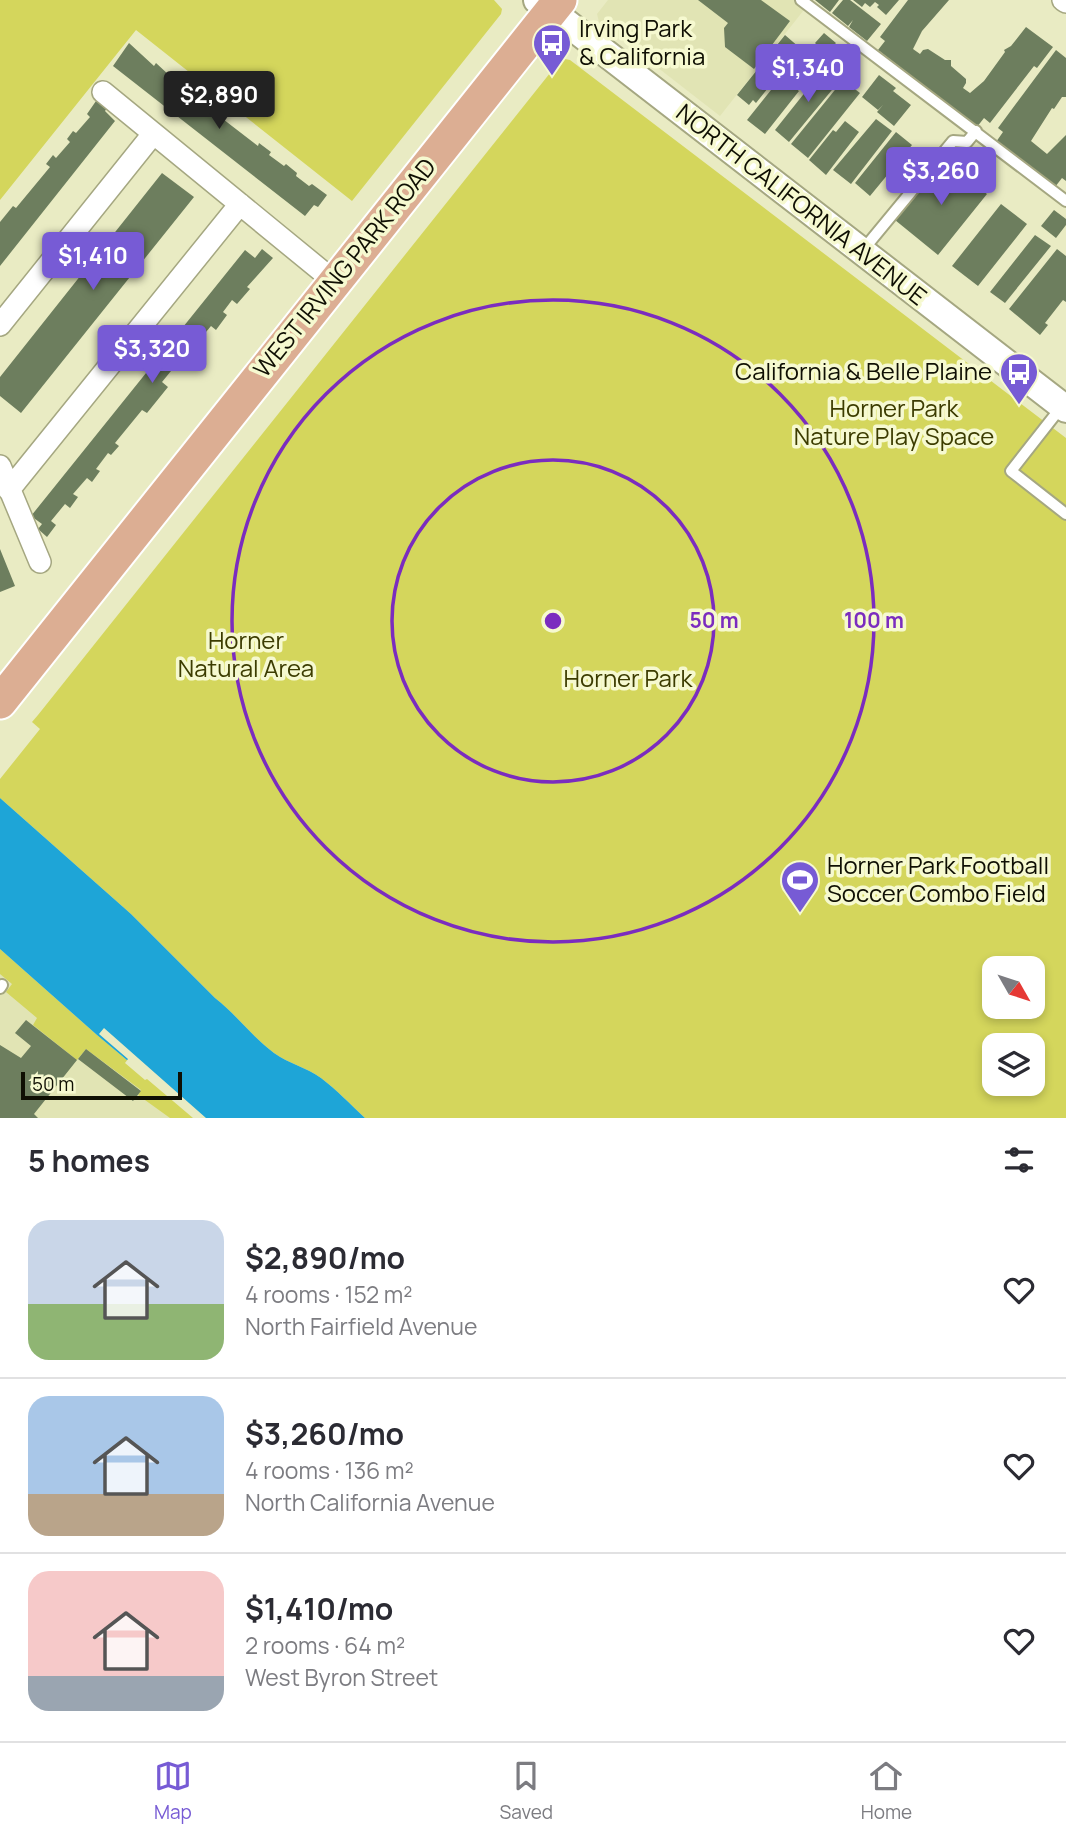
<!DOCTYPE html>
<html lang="en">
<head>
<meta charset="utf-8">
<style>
	:root { --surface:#fff; --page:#f2f2f3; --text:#2b2b33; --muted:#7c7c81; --line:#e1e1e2; --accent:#775bd5 }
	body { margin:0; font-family:Manrope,sans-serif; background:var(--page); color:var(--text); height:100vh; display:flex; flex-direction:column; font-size:26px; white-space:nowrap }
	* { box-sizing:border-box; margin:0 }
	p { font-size:23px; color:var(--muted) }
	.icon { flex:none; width:38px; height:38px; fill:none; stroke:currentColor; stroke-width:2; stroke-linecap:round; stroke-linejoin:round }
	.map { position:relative; height:1118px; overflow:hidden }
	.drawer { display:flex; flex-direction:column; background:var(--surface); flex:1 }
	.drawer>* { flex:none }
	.needle { width:46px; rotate:129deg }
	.controls { position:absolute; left:982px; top:956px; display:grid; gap:14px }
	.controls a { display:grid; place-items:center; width:63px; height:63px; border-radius:14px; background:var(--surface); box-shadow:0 4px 10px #0003; font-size:35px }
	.scale { position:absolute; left:21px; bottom:18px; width:161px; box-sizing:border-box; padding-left:7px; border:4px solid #0f0f03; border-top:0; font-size:19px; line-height:24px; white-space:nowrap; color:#0f0f03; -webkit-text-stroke:5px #f6f9d0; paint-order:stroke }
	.price { position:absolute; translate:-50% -60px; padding:0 16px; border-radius:7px; background:var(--accent); color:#fff; font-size:23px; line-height:46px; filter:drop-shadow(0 2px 4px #0008) }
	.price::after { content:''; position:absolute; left:50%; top:42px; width:21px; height:16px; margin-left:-10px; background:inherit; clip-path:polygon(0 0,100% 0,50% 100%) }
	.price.current { background:#222; color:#fff }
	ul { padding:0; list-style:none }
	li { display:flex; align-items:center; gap:21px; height:175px; padding:0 28px }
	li+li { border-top:2px solid var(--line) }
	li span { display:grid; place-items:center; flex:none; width:196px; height:140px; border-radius:21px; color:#555 }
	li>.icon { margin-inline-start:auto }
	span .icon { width:84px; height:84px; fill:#fffc; stroke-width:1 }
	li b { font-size:30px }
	h2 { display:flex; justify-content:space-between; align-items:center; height:84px; padding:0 28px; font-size:30px }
	.menu { display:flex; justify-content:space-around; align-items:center; height:98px; border-top:2px solid var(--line); background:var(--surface); font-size:19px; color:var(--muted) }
	.menu a { display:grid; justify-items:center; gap:4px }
	.menu .current { color:var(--accent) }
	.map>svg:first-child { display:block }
	.built { fill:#e1e4b4 }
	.green { fill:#d4d65c; fill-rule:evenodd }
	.water { fill:#1ea5d7 }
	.pier { fill:#e9ebc3 }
	.building { fill:#6d7e5e }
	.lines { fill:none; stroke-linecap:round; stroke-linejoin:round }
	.service-casing { stroke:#a5a781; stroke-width:14 }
	.minor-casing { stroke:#a5a781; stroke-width:24 }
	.tertiary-casing { stroke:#a5a781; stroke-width:30 }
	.primary-casing { stroke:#fff; stroke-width:37 }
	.service { stroke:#fff; stroke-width:10 }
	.minor { stroke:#fff; stroke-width:21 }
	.tertiary { stroke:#fff; stroke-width:26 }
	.primary { stroke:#dcae93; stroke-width:33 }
	.ring { fill:none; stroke:#7b2cbf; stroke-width:3.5 }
	.labels { text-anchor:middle; stroke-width:7; stroke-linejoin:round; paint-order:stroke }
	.poi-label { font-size:24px; fill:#0f0f03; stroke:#f6f9d0; text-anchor:start }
	.street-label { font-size:24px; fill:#0f0f03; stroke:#f6f9d0 }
	.park-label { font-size:24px; fill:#3c3c00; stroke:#f6f9d0 }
	.centre { fill:#7b2cbf; stroke:#f6f9d0; stroke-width:3.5 }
	.ring-label { font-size:21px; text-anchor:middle; font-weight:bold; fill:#7b2cbf; stroke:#f6f9d0; stroke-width:7; stroke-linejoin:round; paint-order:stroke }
</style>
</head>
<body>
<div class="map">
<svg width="1066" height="1118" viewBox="0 0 1066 1118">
	<rect width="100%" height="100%" fill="#e9ebc3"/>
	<path class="built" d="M 608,0 L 800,0 L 807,6 L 720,116 L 599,22 L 597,14 Z
		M 0,949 L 97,1035 L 196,1118 L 0,1118 Z"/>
	<path class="green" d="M 0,0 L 494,0 L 502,9 L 501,14 L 352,201 L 136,30 L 0,200 Z
		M 565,59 L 570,60 L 1066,438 L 1066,1118 L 365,1118 C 351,1105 337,1090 321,1078 C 306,1067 289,1064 274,1053 C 252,1037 237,1015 215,998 L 131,914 L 0,798 L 0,779 L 40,729 L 32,722 L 38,715 L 558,63 ZM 994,968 L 1032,968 L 1032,1006 L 994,1006 ZM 994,1045 L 1032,1045 L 1032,1083 L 994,1083 Z
		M 0,949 L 97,1035 L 196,1118 L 170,1118 L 138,1095 L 141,1090 L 86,1049 L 77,1060 L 33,1025 L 37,1018 L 6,992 L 12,984 L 0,974 Z"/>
	<path class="water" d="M 0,798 L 131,914 L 215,998 C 237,1015 252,1037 274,1053 C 289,1064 306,1067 321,1078 C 337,1090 351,1105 365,1118 L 196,1118 L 97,1035 L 0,949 Z"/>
	<path class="pier" d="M 104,1028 L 206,1118 L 193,1118 L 147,1079 L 145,1080 L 125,1063 L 128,1059 L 99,1034 Z"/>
	<path class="building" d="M 698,0 L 761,0 L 790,21 L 754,69 L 725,47 L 724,28 L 728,23 Z
		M 815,0 L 839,0 L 830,12 Z
		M 843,0 L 850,0 L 881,24 L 867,41 L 849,27 L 853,20 L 848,26 L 832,13 Z
		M 853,0 L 899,0 L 886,15 L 877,7 L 879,5 L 875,2 L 870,7 L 865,3 L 862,7 Z
		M 908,0 L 949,0 L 922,31 L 913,49 L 920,54 L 923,50 L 928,49 L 945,60 L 951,60 L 951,66 L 966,79 L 966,83 L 963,88 L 970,93 L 984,81 L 1005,52 L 1004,50 L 1011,46 L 1026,27 L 1053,47 L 1037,68 L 1034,66 L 990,123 L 984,118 L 977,127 L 878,50 L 885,41 L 880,37 Z
		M 824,33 L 836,43 L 826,54 L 815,43 Z
		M 785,35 L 800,48 L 756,103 L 753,100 L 749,105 L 737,95 Z
		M 129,43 L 154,66 L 156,63 L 182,87 L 184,85 L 195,92 L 193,95 L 207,107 L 209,105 L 220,113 L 219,116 L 258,146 L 259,143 L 271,152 L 269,155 L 284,166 L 286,164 L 297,173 L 296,176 L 309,186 L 312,184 L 327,195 L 318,207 L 314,205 L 305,216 L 113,66 Z
		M 1056,50 L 1066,58 L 1066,97 L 1062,97 L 1054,109 L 1052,108 L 1031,141 L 1047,154 L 1066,135 L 1066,181 L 1062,178 L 1055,187 L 996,142 L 1003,132 L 998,128 Z
		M 826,66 L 841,79 L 789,142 L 775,130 Z
		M 787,74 L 799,83 L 795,88 L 799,91 L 765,134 L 747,120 L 775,85 L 778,86 Z
		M 879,75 L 896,88 L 893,91 L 911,105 L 894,126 L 877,112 L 883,105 L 878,110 L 862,97 Z
		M 843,80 L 860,93 L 808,158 L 791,144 Z
		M 96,101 L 107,108 L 105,111 L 115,121 L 0,266 L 0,222 L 13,206 L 16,208 L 50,167 L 46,164 L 53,155 L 56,158 L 70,142 L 67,139 L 73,131 L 76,133 L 90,117 L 87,114 Z
		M 876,119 L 892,131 L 851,184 L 833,170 Z
		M 845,121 L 859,132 L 826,175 L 809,160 L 833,130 L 836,132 Z
		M 896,132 L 912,145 L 870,196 L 855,183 Z
		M 943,159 L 987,194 L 938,255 L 895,220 Z
		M 162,173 L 194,197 L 21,413 L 0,396 L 0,377 Z
		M 1001,204 L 1027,224 L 978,286 L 952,266 Z
		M 1054,210 L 1066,219 L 1066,225 L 1056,238 L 1041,226 Z
		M 1035,235 L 1051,246 L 1005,303 L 990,292 Z
		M 262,249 L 273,258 L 247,287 L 250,289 L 237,304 L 232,300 L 223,312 L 227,315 L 216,330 L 211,326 L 201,338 L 205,341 L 195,354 L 189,349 L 162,382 L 168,387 L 147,413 L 142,410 L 115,443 L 119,446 L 111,455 L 108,453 L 96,469 L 100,471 L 92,482 L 87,478 L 73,494 L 78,497 L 70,508 L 65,504 L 51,521 L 56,525 L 47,537 L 38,529 L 42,524 L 31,516 L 245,250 L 255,258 Z
		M 1057,249 L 1066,256 L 1066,302 L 1063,300 L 1045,323 L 1048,325 L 1040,335 L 1009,309 Z
		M 0,549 L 15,586 L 0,592 Z
		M 26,1020 L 77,1060 L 34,1114 L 38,1118 L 0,1118 L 0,1045 L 21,1058 L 31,1046 L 15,1033 Z
		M 86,1049 L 141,1091 L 133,1101 L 78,1059 Z"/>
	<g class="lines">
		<defs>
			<path id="service" d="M 801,0 L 1066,201
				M 863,250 L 953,141 L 967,142 L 976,131
				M 1062,406 L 1011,471 L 1066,514
				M 0,988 L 2,985"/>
			<path id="minor" d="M 1063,0 L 1066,2
				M 103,92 L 335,282
				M 0,325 L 153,134
				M 0,466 L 40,562
				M 9,490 L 240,204"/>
			<path id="tertiary" d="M 537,0 L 1066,409"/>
			<path id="primary" d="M 0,702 L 560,0"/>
		</defs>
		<use href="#service" class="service-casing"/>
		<use href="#minor" class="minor-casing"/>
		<use href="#tertiary" class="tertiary-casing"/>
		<use href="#primary" class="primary-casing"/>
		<use href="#service" class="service"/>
		<use href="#minor" class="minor"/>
		<use href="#tertiary" class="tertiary"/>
		<use href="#primary" class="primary"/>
	</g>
	<g class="ring">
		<circle cx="553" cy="621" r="161"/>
		<circle cx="553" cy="621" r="321"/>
	</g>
	<defs>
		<symbol id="bus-pin" viewBox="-11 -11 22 30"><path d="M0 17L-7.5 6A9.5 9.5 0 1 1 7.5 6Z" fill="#775bd5" stroke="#f6f9d0"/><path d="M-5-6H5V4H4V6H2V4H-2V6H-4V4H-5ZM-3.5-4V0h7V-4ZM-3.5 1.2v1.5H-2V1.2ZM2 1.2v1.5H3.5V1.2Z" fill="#fff"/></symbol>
		<symbol id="stadium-pin" viewBox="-11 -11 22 30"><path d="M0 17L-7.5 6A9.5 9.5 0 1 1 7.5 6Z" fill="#775bd5" stroke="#f6f9d0"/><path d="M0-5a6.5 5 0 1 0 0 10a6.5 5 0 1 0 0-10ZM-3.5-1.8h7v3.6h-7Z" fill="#fff"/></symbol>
	</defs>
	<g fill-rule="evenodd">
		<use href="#bus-pin" x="530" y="21" width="44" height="60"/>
		<use href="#bus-pin" x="997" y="350" width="44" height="60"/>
		<use href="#stadium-pin" x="778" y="858" width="44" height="60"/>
	</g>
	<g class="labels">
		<g class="poi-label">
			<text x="579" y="37">Irving Park<tspan x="579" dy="28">&amp; California</tspan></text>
			<text x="992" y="380" text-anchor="end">California &amp; Belle Plaine</text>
			<text x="827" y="874">Horner Park Football<tspan x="827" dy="28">Soccer Combo Field</tspan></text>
		</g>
		<g class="street-label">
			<text transform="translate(801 205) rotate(38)" y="8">NORTH CALIFORNIA AVENUE</text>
			<text transform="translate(345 268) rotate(-51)" y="8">WEST IRVING PARK ROAD</text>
		</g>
		<g class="park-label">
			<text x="894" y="417">Horner Park<tspan x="894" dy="28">Nature Play Space</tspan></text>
			<text x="246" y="649">Horner<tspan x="246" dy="28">Natural Area</tspan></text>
			<text x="628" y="687">Horner Park</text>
		</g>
	</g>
	<circle cx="553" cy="621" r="10" class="centre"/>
	<g class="ring-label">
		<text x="714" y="628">50 m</text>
		<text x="874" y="628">100 m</text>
	</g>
</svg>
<div class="controls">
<a><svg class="needle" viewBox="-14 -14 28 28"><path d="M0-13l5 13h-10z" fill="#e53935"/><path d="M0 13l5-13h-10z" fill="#7c7c81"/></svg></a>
<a><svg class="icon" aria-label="layers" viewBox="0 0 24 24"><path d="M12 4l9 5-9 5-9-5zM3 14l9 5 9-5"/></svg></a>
</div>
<div class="scale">50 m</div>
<b class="price" style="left:808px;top:104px">$1,340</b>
<b class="price current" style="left:219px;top:131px">$2,890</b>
<b class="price" style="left:941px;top:207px">$3,260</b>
<b class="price" style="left:93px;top:292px">$1,410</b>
<b class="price" style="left:152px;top:385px">$3,320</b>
</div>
<section class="drawer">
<h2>5 homes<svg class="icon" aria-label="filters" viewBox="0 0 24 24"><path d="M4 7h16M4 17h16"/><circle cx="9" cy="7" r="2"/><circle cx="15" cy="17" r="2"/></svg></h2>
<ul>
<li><span style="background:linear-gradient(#c9d6e8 60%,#8fb573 0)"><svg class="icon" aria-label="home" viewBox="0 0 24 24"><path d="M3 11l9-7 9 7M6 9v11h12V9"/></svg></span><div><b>$2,890/mo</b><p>4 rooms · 152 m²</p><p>North Fairfield Avenue</p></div><svg class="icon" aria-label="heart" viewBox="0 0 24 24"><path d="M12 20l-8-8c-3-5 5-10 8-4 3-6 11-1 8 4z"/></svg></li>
<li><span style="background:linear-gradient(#a9c7e8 70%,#b9a48a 0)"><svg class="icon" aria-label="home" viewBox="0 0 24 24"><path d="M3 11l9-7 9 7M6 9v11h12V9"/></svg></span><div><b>$3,260/mo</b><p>4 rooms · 136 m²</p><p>North California Avenue</p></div><svg class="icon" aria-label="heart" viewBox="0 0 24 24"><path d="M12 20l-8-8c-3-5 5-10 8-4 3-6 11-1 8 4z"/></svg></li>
<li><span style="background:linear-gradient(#f6c9c9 75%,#9aa5b1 0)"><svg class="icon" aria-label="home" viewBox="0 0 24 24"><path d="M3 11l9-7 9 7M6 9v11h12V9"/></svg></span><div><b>$1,410/mo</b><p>2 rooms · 64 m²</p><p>West Byron Street</p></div><svg class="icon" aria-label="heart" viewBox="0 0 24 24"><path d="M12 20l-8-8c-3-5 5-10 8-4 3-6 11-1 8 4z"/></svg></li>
</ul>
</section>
<nav class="menu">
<a class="current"><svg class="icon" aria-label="map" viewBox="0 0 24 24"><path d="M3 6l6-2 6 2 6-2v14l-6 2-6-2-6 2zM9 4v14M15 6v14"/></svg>Map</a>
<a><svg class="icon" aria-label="saved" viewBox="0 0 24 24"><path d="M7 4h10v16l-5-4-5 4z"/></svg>Saved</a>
<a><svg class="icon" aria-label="home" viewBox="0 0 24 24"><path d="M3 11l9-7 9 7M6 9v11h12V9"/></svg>Home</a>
</nav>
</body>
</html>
